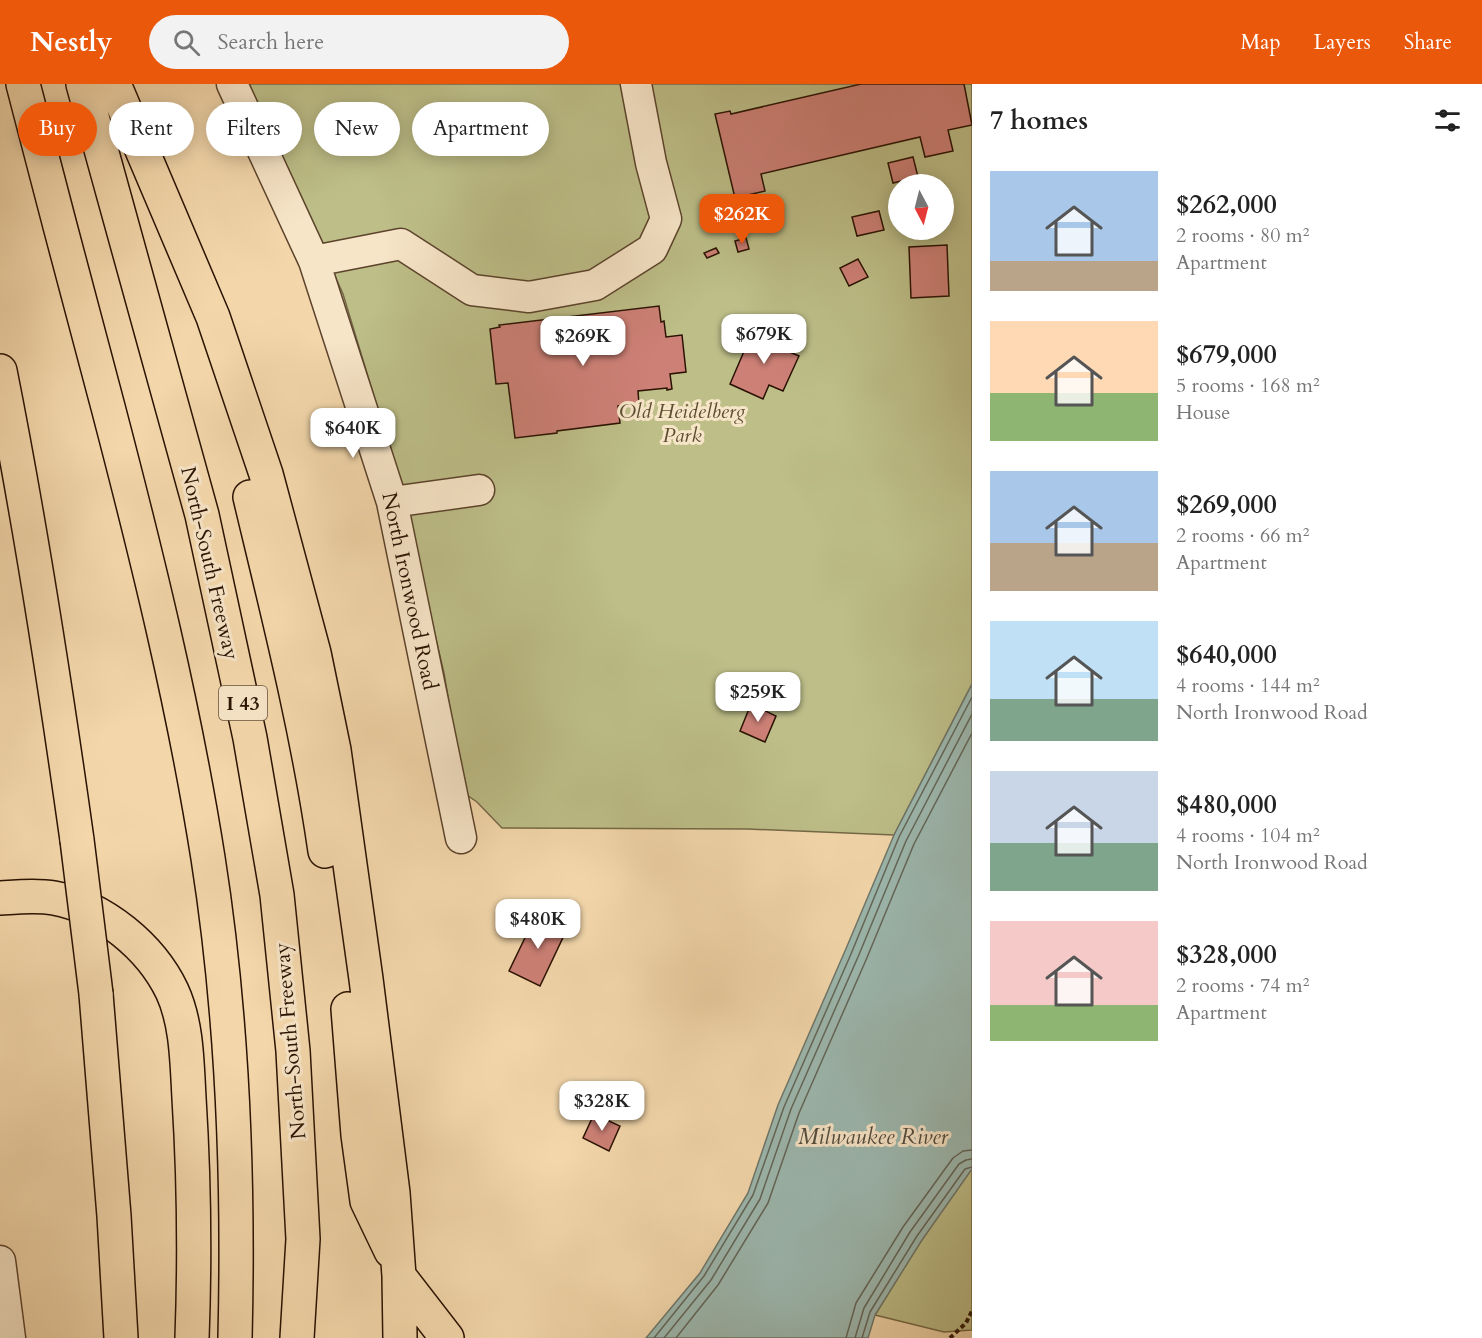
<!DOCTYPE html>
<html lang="en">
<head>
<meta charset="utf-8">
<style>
	:root { --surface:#fff; --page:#f2f2f2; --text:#222; --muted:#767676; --accent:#ea580c }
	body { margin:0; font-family:Cardo,serif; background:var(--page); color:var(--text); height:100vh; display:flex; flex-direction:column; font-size:22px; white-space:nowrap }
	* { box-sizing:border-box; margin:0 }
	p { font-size:20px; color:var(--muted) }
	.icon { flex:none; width:33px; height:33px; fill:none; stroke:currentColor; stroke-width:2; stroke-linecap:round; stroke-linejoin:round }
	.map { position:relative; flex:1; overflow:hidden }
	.side { display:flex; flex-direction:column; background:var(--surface); width:510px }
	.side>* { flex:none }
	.hud { position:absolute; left:18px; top:18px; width:570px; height:54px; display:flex; gap:12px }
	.needle { width:39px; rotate:173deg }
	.buttons { position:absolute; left:888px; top:90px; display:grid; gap:12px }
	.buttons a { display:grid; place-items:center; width:66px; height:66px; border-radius:50%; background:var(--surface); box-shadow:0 3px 15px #0003; font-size:30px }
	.price { position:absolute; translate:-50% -51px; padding:0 14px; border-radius:12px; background:#fff; color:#222; font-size:20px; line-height:39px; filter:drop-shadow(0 2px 3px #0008) }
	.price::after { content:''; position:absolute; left:50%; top:36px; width:18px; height:14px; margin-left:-9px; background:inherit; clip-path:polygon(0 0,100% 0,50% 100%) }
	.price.selected { background:var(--accent); color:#fff }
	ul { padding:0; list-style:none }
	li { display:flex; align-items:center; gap:18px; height:150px; padding:0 18px }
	li span { display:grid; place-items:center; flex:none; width:168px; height:120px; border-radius:0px; color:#555 }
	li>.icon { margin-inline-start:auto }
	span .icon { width:72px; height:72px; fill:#fffc; stroke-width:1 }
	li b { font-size:26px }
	h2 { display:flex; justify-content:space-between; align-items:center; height:72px; padding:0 18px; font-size:26px }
	.pill { padding:0 21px; border-radius:27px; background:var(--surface); box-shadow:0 3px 15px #0003; font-size:21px; line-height:54px }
	.pill.selected { background:var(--accent); color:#fff }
	header { display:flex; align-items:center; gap:36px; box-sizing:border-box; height:84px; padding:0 30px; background:var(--accent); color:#fff }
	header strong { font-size:28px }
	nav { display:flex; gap:33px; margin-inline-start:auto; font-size:21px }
	.search { width:420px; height:54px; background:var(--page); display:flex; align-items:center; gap:15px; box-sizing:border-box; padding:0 21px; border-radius:33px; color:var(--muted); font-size:22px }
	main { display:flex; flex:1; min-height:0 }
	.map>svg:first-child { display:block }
	.green { fill:#bdbe88; stroke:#746845; stroke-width:1.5; fill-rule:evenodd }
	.water { fill:#9cb8af; stroke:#6e766a; stroke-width:1.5 }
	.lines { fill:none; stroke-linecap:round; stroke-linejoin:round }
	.shore { stroke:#636558; stroke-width:1.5 }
	.building { fill:#cd8076; stroke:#2a1202; stroke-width:1.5 }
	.minor-casing { stroke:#5c432c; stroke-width:33 }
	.highway-casing { stroke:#2a1202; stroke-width:36 }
	.path { stroke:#2a1202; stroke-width:4; stroke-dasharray:4.5 3; stroke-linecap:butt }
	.minor { stroke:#f7e5c8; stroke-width:30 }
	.highway { stroke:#f3d7ab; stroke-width:33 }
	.highway-bridge-casing { stroke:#2a1202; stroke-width:36; stroke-linecap:butt }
	.highway-bridge { stroke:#f3d7ab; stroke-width:33 }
	.labels { text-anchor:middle; stroke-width:6; stroke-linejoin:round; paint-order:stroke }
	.shield { fill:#f7e5c8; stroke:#68513d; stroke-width:1.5 }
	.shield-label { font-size:20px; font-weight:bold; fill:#2a1202 }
	.park-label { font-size:21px; font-style:italic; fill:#5d4e31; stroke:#f7e5c8 }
	.street-label { font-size:21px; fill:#2a1202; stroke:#f7e5c8 }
	.water-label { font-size:22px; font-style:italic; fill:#524c3f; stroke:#f7e5c8 }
</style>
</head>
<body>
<header>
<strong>Nestly</strong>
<div class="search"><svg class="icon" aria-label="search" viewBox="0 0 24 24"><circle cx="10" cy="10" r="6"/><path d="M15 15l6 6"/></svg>Search here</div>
<nav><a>Map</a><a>Layers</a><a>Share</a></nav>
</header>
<main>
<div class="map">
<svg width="972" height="1254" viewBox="0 0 972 1254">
	<rect width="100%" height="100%" fill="#f3d7ab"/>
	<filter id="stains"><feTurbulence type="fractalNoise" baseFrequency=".00333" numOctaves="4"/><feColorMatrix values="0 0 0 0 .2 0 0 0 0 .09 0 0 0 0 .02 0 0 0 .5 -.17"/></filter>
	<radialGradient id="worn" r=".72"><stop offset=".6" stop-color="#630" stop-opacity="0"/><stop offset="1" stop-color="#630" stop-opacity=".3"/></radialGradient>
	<path class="green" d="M 249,0 L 972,0 L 972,600 L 894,751 L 748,745 L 502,744 L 477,718 L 464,709 L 444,589 L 392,372 L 343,210 ZM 898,100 L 944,100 L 944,146 L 898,146 Z
		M 972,1084 L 972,1246 L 944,1248 L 875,1231 L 922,1155 Z"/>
	<path class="water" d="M 972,600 L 972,1085 L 922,1156 L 875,1231 L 868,1254 L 646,1254 L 700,1189 L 748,1109 L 778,1021 L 845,867 L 894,751 Z"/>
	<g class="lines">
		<path class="shore" d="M 654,1254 L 704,1192 L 753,1111 L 784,1023 L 851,870 L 899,753 L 972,613
			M 664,1254 L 711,1196 L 760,1115 L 791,1025 L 858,873 L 906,757 L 972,630
			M 676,1254 L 718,1201 L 768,1119 L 799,1029 L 866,876 L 914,760 L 972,649
			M 846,1254 L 856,1219 L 903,1143 L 953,1074 L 963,1067 L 972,1066
			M 855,1254 L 864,1224 L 910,1148 L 959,1080 L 966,1076 L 972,1075
			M 862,1254 L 870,1228 L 917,1152 L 965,1085 L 972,1083"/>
	</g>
	<path class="building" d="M 861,0 L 964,0 L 972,41 L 948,46 L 953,67 L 925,73 L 920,53 L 761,90 L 765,107 L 735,114 L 715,30 L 730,27 L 731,30 Z
		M 913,73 L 918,93 L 893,99 L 888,79 Z
		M 879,127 L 884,146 L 857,152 L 852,133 Z
		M 746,154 L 749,165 L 738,168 L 735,157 Z
		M 947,161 L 949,212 L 911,214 L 909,163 Z
		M 716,164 L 719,169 L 707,174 L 704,169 Z
		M 858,175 L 868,193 L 849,202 L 840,184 Z
		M 659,222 L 661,238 L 664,237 L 666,253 L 682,251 L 686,288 L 670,290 L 672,305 L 667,306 L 667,304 L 638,307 L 639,320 L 618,322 L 620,339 L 557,347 L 557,349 L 515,354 L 508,299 L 496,300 L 490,245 L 500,243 L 499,241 Z
		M 754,244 L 788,259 L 785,266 L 799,272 L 783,307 L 769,301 L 763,315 L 730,300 Z
		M 751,620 L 776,632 L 765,658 L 740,647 Z
		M 536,831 L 567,845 L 540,902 L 509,887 Z
		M 594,1030 L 620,1042 L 609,1067 L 583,1054 Z"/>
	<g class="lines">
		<defs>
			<path id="minor" d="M 232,0 L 314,177 L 392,418 L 461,754
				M 314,177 L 401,160 L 472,206 L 529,213 L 595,201 L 652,165 L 666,135 L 651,79 L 636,0
				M 392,418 L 479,406
				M 0,1177 L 10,1254"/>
			<path id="highway" d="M 23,0 C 51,108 79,215 108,323 C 147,472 184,622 208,774 C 233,933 239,1093 235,1254
				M 83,0 L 202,431 L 250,654 L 277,811 L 293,967 L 303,1155 L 297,1254
				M 114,0 L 213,233 L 266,390 L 314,569 L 334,666 L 366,895 L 393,1109 L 399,1192 L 400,1254
				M 0,287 C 31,443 55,599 77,756
				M 250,413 C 278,530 308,648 325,767
				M 0,814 C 18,813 36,811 54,814 C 103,823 151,863 172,907 C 187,939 187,979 189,1014 C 194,1093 195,1174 192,1254
				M 96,910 L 114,1132 L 121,1254
				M 348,925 L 358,1051 L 367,1117 L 391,1167
				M 399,1192 L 447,1254"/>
		</defs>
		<use href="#minor" class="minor-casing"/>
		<use href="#highway" class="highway-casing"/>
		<path class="path" d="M 950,1254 L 966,1239 L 972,1227"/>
		<use href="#minor" class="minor"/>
		<use href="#highway" class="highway"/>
		<defs>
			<path id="highway-bridge" d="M 77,756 L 96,910"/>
		</defs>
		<use href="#highway-bridge" class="highway-bridge-casing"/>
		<use href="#highway-bridge" class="highway-bridge"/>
	</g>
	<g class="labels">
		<rect class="shield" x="219" y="602" width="48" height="34" rx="4.5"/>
		<g class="shield-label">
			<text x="243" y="626">I 43</text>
		</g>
		<g class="park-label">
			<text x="682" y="334">Old Heidelberg<tspan x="682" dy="24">Park</tspan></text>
		</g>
		<g class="street-label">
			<text transform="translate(210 479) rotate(77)" y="7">North-South Freeway</text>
			<text transform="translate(410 507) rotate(78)" y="7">North Ironwood Road</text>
			<text transform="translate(290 957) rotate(-95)" y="7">North-South Freeway</text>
		</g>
		<g class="water-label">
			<text x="873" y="1060">Milwaukee River</text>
		</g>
	</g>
	<rect width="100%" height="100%" filter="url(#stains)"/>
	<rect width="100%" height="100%" fill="url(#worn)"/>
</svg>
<div class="buttons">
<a><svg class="needle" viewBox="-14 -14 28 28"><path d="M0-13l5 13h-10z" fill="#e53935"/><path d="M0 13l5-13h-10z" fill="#767676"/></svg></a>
</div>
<b class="price selected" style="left:742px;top:161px">$262K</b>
<b class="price" style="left:764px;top:281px">$679K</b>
<b class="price" style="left:583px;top:283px">$269K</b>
<b class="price" style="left:353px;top:375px">$640K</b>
<b class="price" style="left:758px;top:639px">$259K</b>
<b class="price" style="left:538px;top:866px">$480K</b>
<b class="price" style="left:602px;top:1048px">$328K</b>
<div class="hud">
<a class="pill selected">Buy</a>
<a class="pill">Rent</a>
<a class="pill">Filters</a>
<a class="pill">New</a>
<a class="pill">Apartment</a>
</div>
</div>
<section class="side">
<h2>7 homes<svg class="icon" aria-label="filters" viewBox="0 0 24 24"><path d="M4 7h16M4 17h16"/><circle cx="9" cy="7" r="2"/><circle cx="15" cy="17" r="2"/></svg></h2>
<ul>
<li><span style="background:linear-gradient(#a9c7e8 75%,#b9a48a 0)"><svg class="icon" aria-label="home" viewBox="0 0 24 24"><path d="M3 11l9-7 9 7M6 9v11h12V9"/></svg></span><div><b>$262,000</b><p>2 rooms · 80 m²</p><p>Apartment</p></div></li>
<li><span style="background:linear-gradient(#ffd9b3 60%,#8fb573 0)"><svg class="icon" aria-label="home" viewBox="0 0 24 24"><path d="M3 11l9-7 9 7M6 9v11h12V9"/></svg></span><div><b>$679,000</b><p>5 rooms · 168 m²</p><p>House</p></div></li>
<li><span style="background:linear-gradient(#a9c7e8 60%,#b9a48a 0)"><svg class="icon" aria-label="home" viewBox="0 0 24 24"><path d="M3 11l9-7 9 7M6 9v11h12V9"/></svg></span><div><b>$269,000</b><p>2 rooms · 66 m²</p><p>Apartment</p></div></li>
<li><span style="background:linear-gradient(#bfe0f5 65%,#7fa58c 0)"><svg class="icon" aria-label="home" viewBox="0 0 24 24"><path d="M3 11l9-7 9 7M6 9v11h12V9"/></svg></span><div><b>$640,000</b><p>4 rooms · 144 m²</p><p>North Ironwood Road</p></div></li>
<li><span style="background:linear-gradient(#c9d6e8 60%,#7fa58c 0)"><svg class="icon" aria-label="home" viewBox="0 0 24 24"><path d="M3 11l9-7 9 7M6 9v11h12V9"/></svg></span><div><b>$480,000</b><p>4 rooms · 104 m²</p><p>North Ironwood Road</p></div></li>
<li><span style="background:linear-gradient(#f6c9c9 70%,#8fb573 0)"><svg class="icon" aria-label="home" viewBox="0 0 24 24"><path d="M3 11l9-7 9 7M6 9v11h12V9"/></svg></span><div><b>$328,000</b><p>2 rooms · 74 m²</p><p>Apartment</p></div></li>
</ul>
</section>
</main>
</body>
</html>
